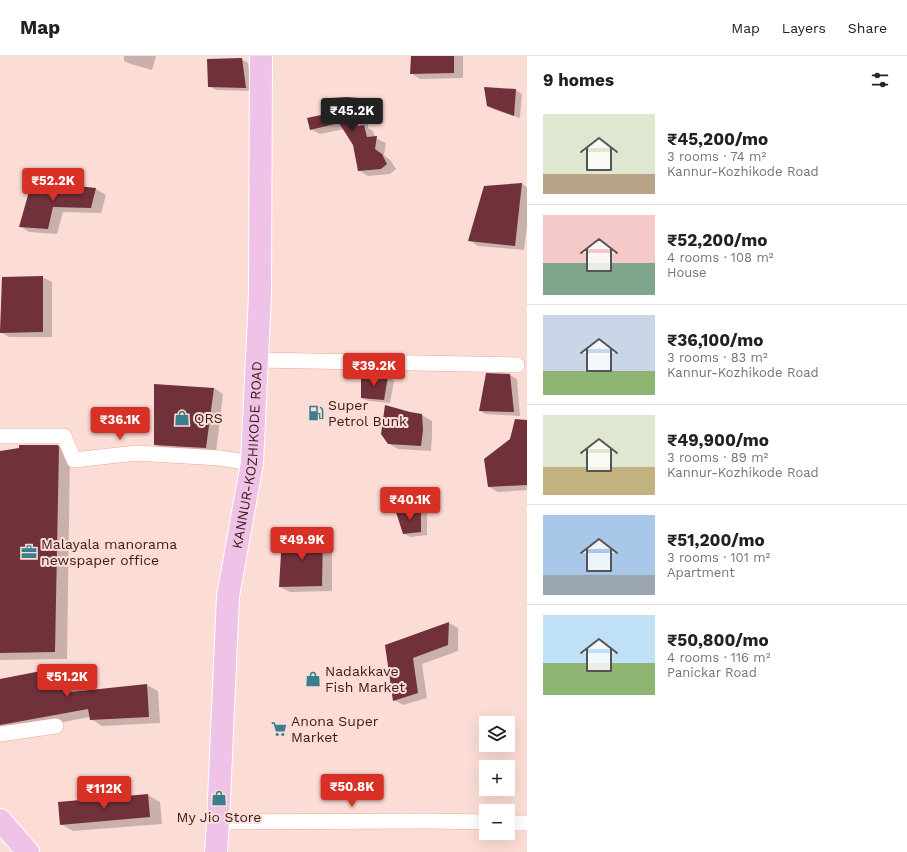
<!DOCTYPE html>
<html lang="en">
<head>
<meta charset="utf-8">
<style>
	:root { --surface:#fff; --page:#f2f2f2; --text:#202124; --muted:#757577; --line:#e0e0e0; --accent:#d93025 }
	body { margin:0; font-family:"Work Sans",sans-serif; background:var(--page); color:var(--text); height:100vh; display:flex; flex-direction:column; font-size:15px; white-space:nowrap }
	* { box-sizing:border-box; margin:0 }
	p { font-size:13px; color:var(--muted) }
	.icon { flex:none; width:22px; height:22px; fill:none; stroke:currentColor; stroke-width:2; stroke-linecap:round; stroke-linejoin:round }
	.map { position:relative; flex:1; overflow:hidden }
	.drawer { display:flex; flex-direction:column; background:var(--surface); width:380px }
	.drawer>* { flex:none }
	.fabs { position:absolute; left:479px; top:660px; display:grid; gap:8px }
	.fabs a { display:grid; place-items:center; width:36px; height:36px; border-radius:0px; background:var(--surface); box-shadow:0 4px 16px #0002; font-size:20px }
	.price { position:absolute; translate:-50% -34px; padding:0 9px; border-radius:4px; background:var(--accent); color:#fff; font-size:13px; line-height:26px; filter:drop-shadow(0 1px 2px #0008) }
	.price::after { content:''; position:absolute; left:50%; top:24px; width:12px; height:9px; margin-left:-6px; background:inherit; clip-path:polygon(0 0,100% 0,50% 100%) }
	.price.on { background:#222; color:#fff }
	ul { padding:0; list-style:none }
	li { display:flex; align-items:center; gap:12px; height:100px; padding:0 16px }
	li+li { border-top:1px solid var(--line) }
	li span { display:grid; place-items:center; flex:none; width:112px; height:80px; border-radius:0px; color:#555 }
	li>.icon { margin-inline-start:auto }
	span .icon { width:48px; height:48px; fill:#fffc; stroke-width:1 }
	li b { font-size:17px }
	h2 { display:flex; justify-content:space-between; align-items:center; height:48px; padding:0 16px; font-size:17px }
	header { display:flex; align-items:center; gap:24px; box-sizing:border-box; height:56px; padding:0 20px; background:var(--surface); border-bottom:1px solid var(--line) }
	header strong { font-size:19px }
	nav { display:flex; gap:22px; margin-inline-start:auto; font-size:14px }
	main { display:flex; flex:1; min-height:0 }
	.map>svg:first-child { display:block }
	.shadow { fill:#0003 }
	.building { fill:#70313a }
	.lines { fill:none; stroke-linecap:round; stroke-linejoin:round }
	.street-casing { stroke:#efa696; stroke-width:16 }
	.primary-casing { stroke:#fff; stroke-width:24 }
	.street { stroke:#fff; stroke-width:15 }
	.primary { stroke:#efc2e7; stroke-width:22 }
	.labels { text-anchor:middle; stroke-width:4; stroke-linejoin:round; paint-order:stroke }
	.poi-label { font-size:14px; fill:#371c16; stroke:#fcddd6; text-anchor:start }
	.street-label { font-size:14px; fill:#371c16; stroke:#fcddd6 }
</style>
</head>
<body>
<header>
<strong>Map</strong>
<nav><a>Map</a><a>Layers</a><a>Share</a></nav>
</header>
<main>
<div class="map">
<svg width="527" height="796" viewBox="0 0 527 796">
	<rect width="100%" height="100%" fill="#fcddd6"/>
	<path class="shadow" d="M 124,0 L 156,0 L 152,14 L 131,8 L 124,5 Z
		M 412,0 L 463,0 L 463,22 L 420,23 L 411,17 Z
		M 241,3 L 248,7 L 252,35 L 216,34 L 209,30 Z
		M 516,34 L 522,38 L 520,62 L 495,54 L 488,50 Z
		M 359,43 L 368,48 L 368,72 L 373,75 L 375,82 L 386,87 L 384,99 L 391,105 L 396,113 L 390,118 L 368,120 L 358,114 L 354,89 L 344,73 L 320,78 L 310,73 Z
		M 32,126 L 96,133 L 106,139 L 101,157 L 63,156 L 57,178 L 29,176 L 20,170 Z
		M 522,128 L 527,131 L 527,170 L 524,194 L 478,190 L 469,184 Z
		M 42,221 L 52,226 L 52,281 L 9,281 L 0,276 L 3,222 Z
		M 487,318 L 510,319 L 517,323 L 520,360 L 486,358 L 480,355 Z
		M 388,321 L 394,325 L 390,347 L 369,345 L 362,342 Z
		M 214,332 L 223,338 L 216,397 L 164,394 L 155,388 Z
		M 409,357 L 422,359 L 432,365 L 432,380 L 431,395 L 398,393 L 388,387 Z
		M 527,365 L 527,434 L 498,436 L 489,431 L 511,384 Z
		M 58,390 L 70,397 L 67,603 L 0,604 L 0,396 Z
		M 421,453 L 427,456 L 427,479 L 411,481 L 404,478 Z
		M 323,479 L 332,484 L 332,535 L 290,536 L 280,531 L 283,481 Z
		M 449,567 L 458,572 L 458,595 L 422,608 L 427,642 L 403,649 L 394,644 L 386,590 Z
		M 71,610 L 83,617 L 83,635 L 147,629 L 158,635 L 160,667 L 102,670 L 91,663 L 90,661 L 0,678 L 0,624 Z
		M 148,739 L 160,746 L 162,768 L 73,775 L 61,768 Z"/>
	<path class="building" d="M 411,0 L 454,0 L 454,17 L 410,18 Z
		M 242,2 L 246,32 L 208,31 L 207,3 Z
		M 484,31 L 516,33 L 514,60 L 487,50 Z
		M 347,41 L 359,42 L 358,70 L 364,69 L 367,81 L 377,80 L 375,93 L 382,98 L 387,108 L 381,113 L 358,115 L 353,89 L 339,67 L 310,74 L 307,62 L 335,56 L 331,42 Z
		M 32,125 L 96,132 L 91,152 L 53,151 L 48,173 L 19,171 Z
		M 522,127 L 515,190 L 468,185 L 484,130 Z
		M 43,220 L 43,276 L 0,277 L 2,221 Z
		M 486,317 L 510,318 L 514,356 L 479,355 Z
		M 361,318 L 388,320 L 384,344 L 361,342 Z
		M 154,328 L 214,332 L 206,392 L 154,389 Z
		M 385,349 L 410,356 L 422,358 L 423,374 L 421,390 L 388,388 L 381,378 Z
		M 515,363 L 527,364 L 527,429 L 488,431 L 484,403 L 510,383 Z
		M 19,389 L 58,389 L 59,391 L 55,596 L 0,597 L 0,395 L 19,392 Z
		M 421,452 L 421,476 L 403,478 L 396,456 Z
		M 323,478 L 322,530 L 279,531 L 282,480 Z
		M 449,566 L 448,589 L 413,602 L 418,637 L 393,645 L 385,589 Z
		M 72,609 L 71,636 L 147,628 L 149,661 L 90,664 L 88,653 L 0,669 L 0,623 Z
		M 148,738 L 150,761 L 60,769 L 58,746 Z"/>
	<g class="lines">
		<defs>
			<path id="street" d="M 257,304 L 517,309
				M 0,380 L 64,380 L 74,404 L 136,397 L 219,402 L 252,407
				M 0,678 L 56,670
				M 218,766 L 428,765 L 486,766
				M 508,767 L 527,767"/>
			<g id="primary">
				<path d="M 0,764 L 28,796"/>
				<path id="s1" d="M 216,796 L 218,766 L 228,540 L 252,407 L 260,239 L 261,0"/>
			</g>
		</defs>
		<use href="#street" class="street-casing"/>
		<use href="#primary" class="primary-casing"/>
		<use href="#street" class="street"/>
		<use href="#primary" class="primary"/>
	</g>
	<defs>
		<symbol id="fuel-bare" viewBox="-9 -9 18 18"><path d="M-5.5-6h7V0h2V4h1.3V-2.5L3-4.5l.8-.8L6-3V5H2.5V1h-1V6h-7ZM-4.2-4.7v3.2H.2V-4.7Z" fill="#3b7f8e" stroke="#fcddd6" stroke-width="2.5" paint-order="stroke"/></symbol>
		<symbol id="shop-bare" viewBox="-9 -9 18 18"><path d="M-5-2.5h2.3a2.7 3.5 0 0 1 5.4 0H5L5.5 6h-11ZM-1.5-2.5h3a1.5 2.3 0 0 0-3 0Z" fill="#3b7f8e" stroke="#fcddd6" stroke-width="2.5" paint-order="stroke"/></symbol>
		<symbol id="office-bare" viewBox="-9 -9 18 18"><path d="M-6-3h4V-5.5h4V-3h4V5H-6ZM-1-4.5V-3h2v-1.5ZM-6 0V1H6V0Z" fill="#3b7f8e" stroke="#fcddd6" stroke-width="2.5" paint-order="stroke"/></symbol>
		<symbol id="supermarket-bare" viewBox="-9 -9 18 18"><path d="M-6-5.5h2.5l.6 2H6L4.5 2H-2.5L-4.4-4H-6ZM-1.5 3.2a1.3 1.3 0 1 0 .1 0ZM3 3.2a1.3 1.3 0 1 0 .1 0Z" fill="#3b7f8e" stroke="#fcddd6" stroke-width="2.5" paint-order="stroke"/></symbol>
	</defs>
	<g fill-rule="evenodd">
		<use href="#fuel-bare" x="305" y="346" width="22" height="22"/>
		<use href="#shop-bare" x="171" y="351" width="22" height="22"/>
		<use href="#office-bare" x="18" y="485" width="22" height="22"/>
		<use href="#shop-bare" x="302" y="612" width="22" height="22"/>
		<use href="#supermarket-bare" x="268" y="662" width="22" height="22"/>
		<use href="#shop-bare" x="208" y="731" width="22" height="22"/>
	</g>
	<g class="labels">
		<g class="poi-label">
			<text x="328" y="354">Super<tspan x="328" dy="16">Petrol Bunk</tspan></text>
			<text x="194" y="367">QRS</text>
			<text x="41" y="493">Malayala manorama<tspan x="41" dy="16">newspaper office</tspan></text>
			<text x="325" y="620">Nadakkave<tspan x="325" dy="16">Fish Market</tspan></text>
			<text x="291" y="670">Anona Super<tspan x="291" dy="16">Market</tspan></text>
			<text x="219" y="766" text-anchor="middle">My Jio Store</text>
		</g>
		<g class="street-label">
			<text dy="5" stroke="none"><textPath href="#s1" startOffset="399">KANNUR-KOZHIKODE ROAD</textPath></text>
		</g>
	</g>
</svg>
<div class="fabs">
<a><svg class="icon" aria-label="layers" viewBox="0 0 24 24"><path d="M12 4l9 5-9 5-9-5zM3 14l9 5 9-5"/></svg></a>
<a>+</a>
<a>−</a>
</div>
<b class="price on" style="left:352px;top:76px">₹45.2K</b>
<b class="price" style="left:53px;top:146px">₹52.2K</b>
<b class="price" style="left:374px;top:331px">₹39.2K</b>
<b class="price" style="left:120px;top:385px">₹36.1K</b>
<b class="price" style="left:410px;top:465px">₹40.1K</b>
<b class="price" style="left:302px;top:505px">₹49.9K</b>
<b class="price" style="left:67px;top:642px">₹51.2K</b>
<b class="price" style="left:352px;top:752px">₹50.8K</b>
<b class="price" style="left:104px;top:754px">₹112K</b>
</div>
<section class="drawer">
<h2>9 homes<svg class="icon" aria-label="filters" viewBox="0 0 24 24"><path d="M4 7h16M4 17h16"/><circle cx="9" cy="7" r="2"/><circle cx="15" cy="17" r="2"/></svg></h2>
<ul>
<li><span style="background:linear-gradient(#dfe7d0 75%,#b9a48a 0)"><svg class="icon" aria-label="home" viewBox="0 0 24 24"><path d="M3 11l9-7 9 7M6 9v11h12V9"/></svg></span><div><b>₹45,200/mo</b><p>3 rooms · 74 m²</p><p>Kannur-Kozhikode Road</p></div></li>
<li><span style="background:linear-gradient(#f6c9c9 60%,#7fa58c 0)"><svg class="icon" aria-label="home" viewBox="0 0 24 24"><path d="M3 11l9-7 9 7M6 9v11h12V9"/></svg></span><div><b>₹52,200/mo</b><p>4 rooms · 108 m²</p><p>House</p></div></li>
<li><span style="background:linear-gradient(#c9d6e8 70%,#8fb573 0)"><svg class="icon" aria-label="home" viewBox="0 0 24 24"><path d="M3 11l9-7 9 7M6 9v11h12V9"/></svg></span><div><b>₹36,100/mo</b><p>3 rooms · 83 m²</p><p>Kannur-Kozhikode Road</p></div></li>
<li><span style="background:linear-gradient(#dfe7d0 65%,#c2b280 0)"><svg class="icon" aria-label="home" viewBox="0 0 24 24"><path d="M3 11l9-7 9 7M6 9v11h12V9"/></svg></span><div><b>₹49,900/mo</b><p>3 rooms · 89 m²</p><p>Kannur-Kozhikode Road</p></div></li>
<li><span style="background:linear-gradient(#a9c7e8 75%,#9aa5b1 0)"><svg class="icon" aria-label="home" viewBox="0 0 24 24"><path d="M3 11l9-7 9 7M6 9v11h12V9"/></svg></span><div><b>₹51,200/mo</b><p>3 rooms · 101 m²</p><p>Apartment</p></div></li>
<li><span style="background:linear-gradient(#bfe0f5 60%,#8fb573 0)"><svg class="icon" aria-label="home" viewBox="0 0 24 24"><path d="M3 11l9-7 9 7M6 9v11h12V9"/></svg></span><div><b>₹50,800/mo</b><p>4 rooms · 116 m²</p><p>Panickar Road</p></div></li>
</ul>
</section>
</main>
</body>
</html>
